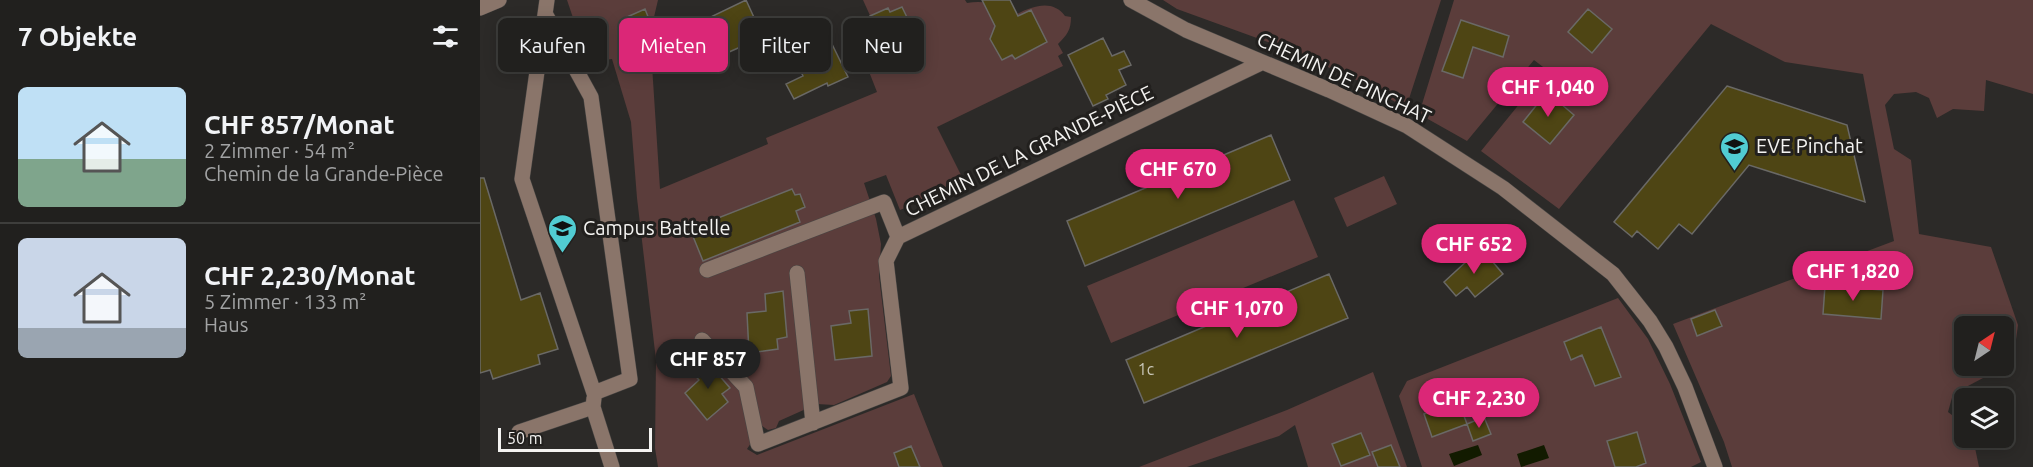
<!DOCTYPE html>
<html lang="de">
<head>
<meta charset="utf-8">
<style>
	:root { --surface:#21201e; --page:#292827; --text:#f1f3f6; --muted:#a2a3a4; --line:#3e3e3c; --accent:#db2777 }
	body { margin:0; font-family:Ubuntu,sans-serif; background:var(--page); color:var(--text); height:100vh; display:flex; flex-direction:column; font-size:22px; white-space:nowrap }
	* { box-sizing:border-box; margin:0 }
	p { font-size:20px; color:var(--muted) }
	.icon { flex:none; width:33px; height:33px; fill:none; stroke:currentColor; stroke-width:2; stroke-linecap:round; stroke-linejoin:round }
	.map { position:relative; flex:1; overflow:hidden }
	.drawer { display:flex; flex-direction:column; background:var(--surface); width:480px }
	.drawer>* { flex:none }
	.hud { position:absolute; left:18px; top:18px; width:570px; height:54px; display:flex; gap:12px }
	.needle { width:39px; rotate:35deg }
	.buttons { position:absolute; left:1474px; top:316px; display:grid; gap:12px }
	.buttons a { display:grid; place-items:center; width:60px; height:60px; border-radius:9px; background:var(--surface); box-shadow:0 3px 15px #0003,0 0 0 2px var(--line); font-size:30px }
	.scale { position:absolute; left:18px; bottom:15px; width:154px; box-sizing:border-box; padding-left:6px; border:3px solid #f4f3f1; border-top:0; font-size:16px; line-height:21px; white-space:nowrap; color:#f4f3f1; -webkit-text-stroke:4px #22201e; paint-order:stroke }
	.price { position:absolute; translate:-50% -51px; padding:0 14px; border-radius:21px; background:var(--accent); color:#fff; font-size:20px; line-height:39px; filter:drop-shadow(0 2px 3px #0008) }
	.price::after { content:''; position:absolute; left:50%; top:36px; width:18px; height:14px; margin-left:-9px; background:inherit; clip-path:polygon(0 0,100% 0,50% 100%) }
	.price.on { background:#222; color:#fff }
	ul { padding:0; list-style:none }
	li { display:flex; align-items:center; gap:18px; height:150px; padding:0 18px }
	li+li { border-top:2px solid var(--line) }
	li span { display:grid; place-items:center; flex:none; width:168px; height:120px; border-radius:9px; color:#555 }
	li>.icon { margin-inline-start:auto }
	span .icon { width:72px; height:72px; fill:#fffc; stroke-width:1 }
	li b { font-size:26px }
	h2 { display:flex; justify-content:space-between; align-items:center; height:72px; padding:0 18px; font-size:26px }
	.pill { padding:0 21px; border-radius:9px; background:var(--surface); box-shadow:0 3px 15px #0003,0 0 0 2px var(--line); font-size:21px; line-height:54px }
	.pill.on { background:var(--accent); color:#fff }
	main { display:flex; flex:1; min-height:0 }
	.map>svg:first-child { display:block }
	.green { fill:#5b3d3b; fill-rule:evenodd }
	.water { fill:#121b00 }
	.building { fill:#4e4514; stroke:#6a6966; stroke-width:1.5 }
	.lines { fill:none; stroke-linecap:round; stroke-linejoin:round }
	.minor-casing { stroke:#484644; stroke-width:16 }
	.minor { stroke:#8a756a; stroke-width:15 }
	.labels { text-anchor:middle; stroke-width:6; stroke-linejoin:round; paint-order:stroke }
	.number-label { font-size:16px; fill:#cac8ba }
	.street-label { font-size:20px; fill:#f4f3f1; stroke:#22201e }
	.poi-label { font-size:20px; fill:#f4f3f1; stroke:#22201e; text-anchor:start }
</style>
</head>
<body>
<main>
<section class="drawer">
<h2>7 Objekte<svg class="icon" aria-label="filters" viewBox="0 0 24 24"><path d="M4 7h16M4 17h16"/><circle cx="9" cy="7" r="2"/><circle cx="15" cy="17" r="2"/></svg></h2>
<ul>
<li><span style="background:linear-gradient(#bfe0f5 60%,#7fa58c 0)"><svg class="icon" aria-label="home" viewBox="0 0 24 24"><path d="M3 11l9-7 9 7M6 9v11h12V9"/></svg></span><div><b>CHF 857/Monat</b><p>2 Zimmer · 54 m²</p><p>Chemin de la Grande-Pièce</p></div></li>
<li><span style="background:linear-gradient(#c9d6e8 75%,#9aa5b1 0)"><svg class="icon" aria-label="home" viewBox="0 0 24 24"><path d="M3 11l9-7 9 7M6 9v11h12V9"/></svg></span><div><b>CHF 2,230/Monat</b><p>5 Zimmer · 133 m²</p><p>Haus</p></div></li>
</ul>
</section>
<div class="map">
<svg width="1553" height="467" viewBox="0 0 1553 467">
	<rect width="100%" height="100%" fill="#2c2a28"/>
	<path class="green" d="M 87,0 L 178,0 L 170,34 L 180,189 L 288,144 L 286,138 L 397,92 L 386,64 L 407,53 L 383,0 L 485,0 L 487,3 C 502,0 519,4 534,8 L 537,14 C 555,5 573,0 585,16 L 591,17 C 591,30 587,35 578,44 L 583,53 L 578,56 L 583,66 L 457,127 L 485,183 L 420,210 L 406,175 L 384,183 L 396,219 L 401,244 L 399,276 L 411,376 L 407,382 L 354,405 L 337,404 L 299,421 L 296,428 L 288,430 L 282,426 L 267,449 L 277,455 L 434,394 L 463,467 L 178,467 L 175,448 L 176,360 L 157,198 L 151,122 L 132,59 L 108,62 Z
		M 683,0 L 961,0 L 926,108 L 871,77 L 799,46 L 697,9 Z
		M 974,0 L 1553,0 L 1553,94 L 1506,80 L 1504,111 L 1473,109 L 1457,118 L 1449,98 L 1436,92 L 1414,94 L 1405,105 L 1414,149 L 1431,160 L 1439,234 L 1511,247 L 1538,325 L 1533,362 L 1473,394 L 1468,412 L 1485,425 L 1485,438 L 1493,438 L 1499,467 L 1252,467 L 1244,442 L 1193,324 L 1414,241 L 1383,74 L 1305,62 L 1231,24 L 1079,209 L 1001,151 L 1067,70 L 1054,60 L 987,141 L 939,114 ZM 1485,327 L 1524,327 L 1524,366 L 1485,366 Z
		M 904,176 L 917,204 L 867,227 L 854,198 Z
		M 814,200 L 838,257 L 631,343 L 607,286 Z
		M 1138,298 L 1168,339 L 1190,384 L 1221,462 L 1211,467 L 942,467 L 919,396 L 927,381 Z
		M 893,372 L 927,467 L 828,467 L 815,425 L 799,436 L 707,467 L 659,467 L 807,410 Z"/>
	<path class="water" d="M 998,445 L 1002,455 L 974,466 L 969,454 Z
		M 1064,445 L 1069,458 L 1041,467 L 1037,454 Z"/>
	<path class="building" d="M 266,0 L 283,37 L 231,60 L 216,24 Z
		M 502,0 L 530,0 L 538,16 L 551,10 L 567,42 L 535,59 L 532,55 L 522,60 L 510,39 L 515,26 Z
		M 422,7 L 436,36 L 406,51 L 390,16 L 408,8 L 410,12 Z
		M 165,9 L 174,32 L 155,39 L 147,17 Z
		M 1108,9 L 1132,29 L 1112,53 L 1088,32 Z
		M 981,20 L 1029,36 L 1023,57 L 993,47 L 983,78 L 962,71 Z
		M 623,38 L 632,56 L 644,51 L 651,65 L 639,70 L 646,85 L 626,95 L 628,99 L 613,106 L 588,55 Z
		M 350,40 L 368,77 L 348,86 L 347,83 L 314,99 L 306,84 L 323,76 L 320,70 L 332,59 L 337,46 Z
		M 1247,86 L 1367,125 L 1385,202 L 1269,165 L 1212,234 L 1199,224 L 1178,249 L 1157,231 L 1152,237 L 1134,222 Z
		M 1067,92 L 1094,115 L 1070,144 L 1043,122 Z
		M 791,135 L 810,180 L 605,266 L 587,221 Z
		M 0,178 L 4,178 L 41,300 L 60,293 L 78,349 L 58,355 L 60,364 L 13,379 L 10,370 L 0,373 Z
		M 312,189 L 315,195 L 320,194 L 325,207 L 316,211 L 320,222 L 223,261 L 210,229 Z
		M 1001,248 L 1023,274 L 995,297 L 987,287 L 976,296 L 964,282 Z
		M 849,274 L 868,318 L 664,403 L 646,360 Z
		M 1345,286 L 1403,290 L 1401,319 L 1343,314 Z
		M 303,291 L 307,337 L 297,339 L 298,349 L 269,353 L 267,313 L 286,311 L 285,294 Z
		M 388,309 L 392,356 L 355,360 L 351,326 L 371,323 L 369,311 Z
		M 1235,310 L 1242,326 L 1217,336 L 1211,319 Z
		M 1121,327 L 1141,377 L 1115,386 L 1102,355 L 1091,360 L 1084,342 Z
		M 225,359 L 250,388 L 242,394 L 248,402 L 227,420 L 205,393 L 219,380 L 211,371 Z
		M 978,400 L 987,424 L 952,437 L 944,414 Z
		M 1004,417 L 1011,434 L 993,441 L 987,424 Z
		M 1157,432 L 1166,463 L 1156,467 L 1135,467 L 1127,441 Z
		M 881,433 L 890,455 L 861,466 L 852,444 Z
		M 911,445 L 920,467 L 898,467 L 892,452 Z
		M 431,446 L 440,467 L 419,467 L 414,453 Z"/>
	<g class="lines">
		<defs>
			<path id="minor" d="M 651,0 L 706,30 L 849,90 L 927,126 L 1023,188 L 1133,274 L 1170,321 L 1186,347 L 1205,387 L 1235,467
				M 0,8 L 19,0
				M 66,15 L 111,97 L 150,379 L 114,393 L 42,179 L 67,0
				M 227,270 L 404,202 L 418,237
				M 317,273 L 333,423
				M 222,340 L 266,387 L 278,444 L 421,388 L 406,261 L 418,237 L 781,63
				M 114,398 L 113,407 L 132,467
				M 39,432 L 113,407"/>
		</defs>
		<use href="#minor" class="minor-casing"/>
		<use href="#minor" class="minor"/>
	</g>
	<defs>
		<symbol id="school-pin" viewBox="-11 -11 22 30"><path d="M0 17L-7.5 6A9.5 9.5 0 1 1 7.5 6Z" fill="#51ccd2" stroke="#22201e"/><path d="M0-5L7-2L0 1L-7-2ZM-4 1L0 2.5L4 1V4Q0 6-4 4Z" fill="#111"/></symbol>
		<symbol id="university-pin" viewBox="-11 -11 22 30"><path d="M0 17L-7.5 6A9.5 9.5 0 1 1 7.5 6Z" fill="#51ccd2" stroke="#22201e"/><path d="M0-5L7-2L0 1L-7-2ZM-4 1L0 2.5L4 1V4Q0 6-4 4Z" fill="#111"/></symbol>
	</defs>
	<g fill-rule="evenodd">
		<use href="#school-pin" x="1238" y="130" width="33" height="45"/>
		<use href="#university-pin" x="66" y="212" width="33" height="45"/>
	</g>
	<g class="labels">
		<g class="number-label">
			<text x="666" y="375">1c</text>
		</g>
		<g class="street-label">
			<text transform="translate(864 78) rotate(25)" y="7">CHEMIN DE PINCHAT</text>
			<text transform="translate(549 151) rotate(-26)" y="7">CHEMIN DE LA GRANDE-PIÈCE</text>
		</g>
		<g class="poi-label">
			<text x="1276" y="153">EVE Pinchat</text>
			<text x="103" y="235">Campus Battelle</text>
		</g>
	</g>
</svg>
<div class="buttons">
<a><svg class="needle" viewBox="-14 -14 28 28"><path d="M0-13l5 13h-10z" fill="#e53935"/><path d="M0 13l5-13h-10z" fill="#a2a3a4"/></svg></a>
<a><svg class="icon" aria-label="layers" viewBox="0 0 24 24"><path d="M12 4l9 5-9 5-9-5zM3 14l9 5 9-5"/></svg></a>
</div>
<div class="scale">50 m</div>
<b class="price" style="left:1068px;top:118px">CHF 1,040</b>
<b class="price" style="left:698px;top:200px">CHF 670</b>
<b class="price" style="left:994px;top:275px">CHF 652</b>
<b class="price" style="left:1373px;top:302px">CHF 1,820</b>
<b class="price" style="left:757px;top:339px">CHF 1,070</b>
<b class="price on" style="left:228px;top:390px">CHF 857</b>
<b class="price" style="left:999px;top:429px">CHF 2,230</b>
<div class="hud">
<a class="pill">Kaufen</a>
<a class="pill on">Mieten</a>
<a class="pill">Filter</a>
<a class="pill">Neu</a>
</div>
</div>
</main>
</body>
</html>
